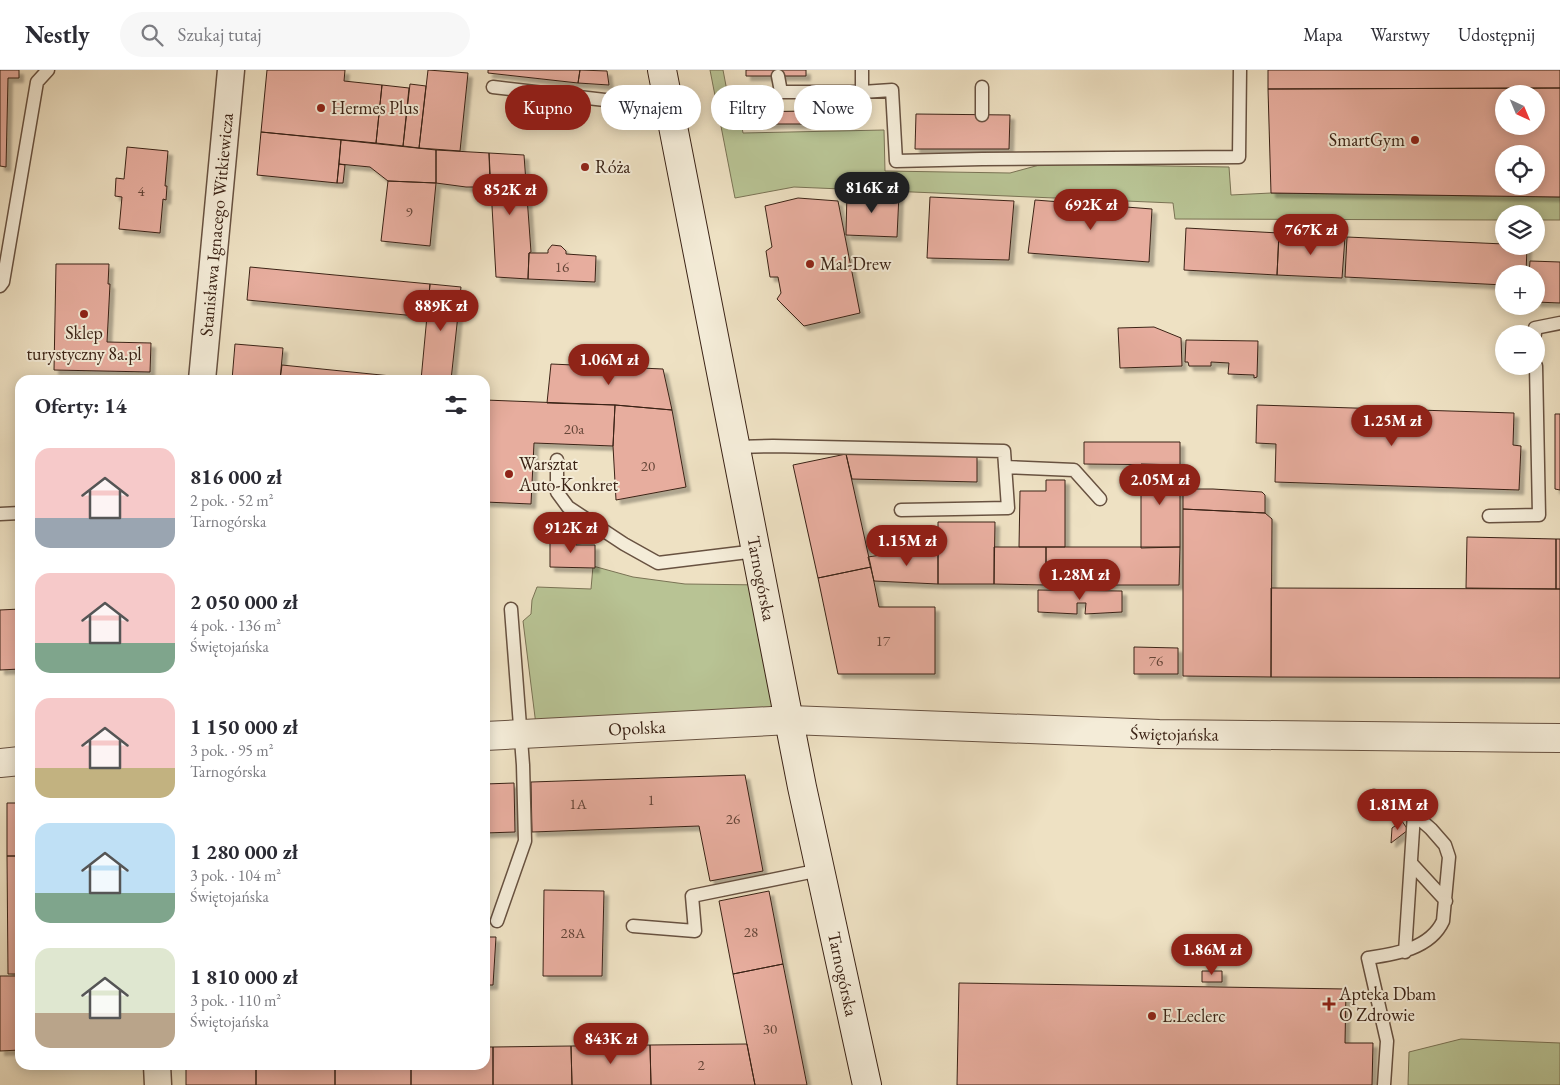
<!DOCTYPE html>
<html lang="pl">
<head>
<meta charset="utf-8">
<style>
	:root { --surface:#fff; --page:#f7f7f7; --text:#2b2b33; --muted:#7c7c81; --line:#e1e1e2; --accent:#8f2418 }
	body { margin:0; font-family:"EB Garamond",serif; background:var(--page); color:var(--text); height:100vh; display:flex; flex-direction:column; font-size:19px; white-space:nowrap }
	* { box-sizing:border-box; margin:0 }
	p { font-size:16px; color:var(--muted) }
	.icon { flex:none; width:28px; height:28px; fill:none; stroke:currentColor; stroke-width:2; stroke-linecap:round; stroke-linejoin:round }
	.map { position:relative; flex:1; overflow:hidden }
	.side { position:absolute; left:15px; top:305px; width:475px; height:695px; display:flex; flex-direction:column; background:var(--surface); border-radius:15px; box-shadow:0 2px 12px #0003 }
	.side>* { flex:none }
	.hud { position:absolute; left:505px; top:15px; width:475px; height:45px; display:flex; gap:10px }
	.needle { width:32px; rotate:136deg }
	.fabs { position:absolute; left:1495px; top:15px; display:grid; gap:10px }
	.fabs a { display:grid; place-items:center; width:50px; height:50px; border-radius:50%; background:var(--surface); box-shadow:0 2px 12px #0003; font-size:25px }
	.price { position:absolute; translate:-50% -42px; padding:0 11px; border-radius:18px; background:var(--accent); color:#fff; font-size:16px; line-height:32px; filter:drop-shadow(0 1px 2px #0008) }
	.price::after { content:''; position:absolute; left:50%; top:30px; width:15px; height:11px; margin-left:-8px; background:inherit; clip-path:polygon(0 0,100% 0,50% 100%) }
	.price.on { background:#222; color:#fff }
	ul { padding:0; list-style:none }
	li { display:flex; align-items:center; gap:15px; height:125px; padding:0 20px }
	li span { display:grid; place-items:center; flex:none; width:140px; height:100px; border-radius:15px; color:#555 }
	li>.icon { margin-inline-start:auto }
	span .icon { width:60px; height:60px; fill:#fffc; stroke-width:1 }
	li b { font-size:21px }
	h2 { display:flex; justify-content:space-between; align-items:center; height:60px; padding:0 20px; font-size:21px }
	.pill { padding:0 18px; border-radius:22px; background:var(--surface); box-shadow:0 2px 12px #0003; font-size:18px; line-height:45px }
	.pill.on { background:var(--accent); color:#fff }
	header { display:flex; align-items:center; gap:30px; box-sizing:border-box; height:70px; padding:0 25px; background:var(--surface); border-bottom:1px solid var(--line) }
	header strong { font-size:24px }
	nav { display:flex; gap:28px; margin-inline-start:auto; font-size:18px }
	.search { width:350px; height:45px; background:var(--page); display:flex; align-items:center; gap:12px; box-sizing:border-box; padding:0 18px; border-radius:28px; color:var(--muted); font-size:19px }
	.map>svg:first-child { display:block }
	.green { fill:#b8c394; stroke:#7a7355 }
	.building { fill:#e7ad9e; stroke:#3b2316; fill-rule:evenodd; filter:url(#shadow) }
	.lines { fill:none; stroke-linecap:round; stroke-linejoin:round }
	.service-casing { stroke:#685241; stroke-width:15 }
	.minor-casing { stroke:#685241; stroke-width:29 }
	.tertiary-casing { stroke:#685241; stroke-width:30 }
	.secondary-casing { stroke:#3b2316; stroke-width:30 }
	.service { stroke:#f4ecd8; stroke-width:12 }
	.minor { stroke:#f4ecd8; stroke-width:26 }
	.tertiary { stroke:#f4ecd8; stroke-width:28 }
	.secondary { stroke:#f4ecd8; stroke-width:28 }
	.poi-dot { fill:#8f2418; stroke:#f4ecd8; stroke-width:2 }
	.labels { text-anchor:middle; stroke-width:4; stroke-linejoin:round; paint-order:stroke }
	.number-label { font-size:15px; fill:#664638 }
	.poi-label { font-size:18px; fill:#3b2316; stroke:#f4ecd8; text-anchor:start }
	.street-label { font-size:18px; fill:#3b2316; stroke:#f4ecd8 }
</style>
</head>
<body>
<header>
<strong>Nestly</strong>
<div class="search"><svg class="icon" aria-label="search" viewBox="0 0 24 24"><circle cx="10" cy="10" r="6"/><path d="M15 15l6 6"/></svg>Szukaj tutaj</div>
<nav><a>Mapa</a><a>Warstwy</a><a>Udostępnij</a></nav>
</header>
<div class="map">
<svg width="1560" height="1015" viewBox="0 0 1560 1015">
	<defs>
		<filter id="shadow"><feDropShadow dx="4.5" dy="4.5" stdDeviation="1" flood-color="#0004"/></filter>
	</defs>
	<rect width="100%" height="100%" fill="#eee1c3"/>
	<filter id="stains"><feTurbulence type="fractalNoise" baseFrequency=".004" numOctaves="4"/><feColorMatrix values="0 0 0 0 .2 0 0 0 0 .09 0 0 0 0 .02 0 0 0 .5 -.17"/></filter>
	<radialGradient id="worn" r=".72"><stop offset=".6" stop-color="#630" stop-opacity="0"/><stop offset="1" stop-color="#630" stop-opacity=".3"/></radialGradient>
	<path class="green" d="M 710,0 L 723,0 L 727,21 L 738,35 L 743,63 L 884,60 L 885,101 L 1010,103 L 1043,94 L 1229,97 L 1231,125 L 1271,123 L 1560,127 L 1560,150 L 1536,150 L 1536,144 L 1504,144 L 1504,150 L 1175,149 L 1173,133 L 794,117 L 735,128 Z
		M 593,496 L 633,507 L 685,514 L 764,515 L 790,650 L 537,663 L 523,551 L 531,544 L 532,530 L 537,517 L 591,519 Z
		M 1461,969 L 1560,973 L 1560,1015 L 1408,1015 L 1409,982 Z"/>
	<path class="building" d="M 0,0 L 19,0 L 19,8 L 8,8 L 6,97 L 0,96 Z
		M 267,0 L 345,0 L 344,11 L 382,15 L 376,73 L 261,62 Z
		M 428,0 L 468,3 L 460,81 L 419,78 Z
		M 488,0 L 580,0 L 578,13 L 488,3 Z
		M 580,0 L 607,1 L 609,15 L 578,13 Z
		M 746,0 L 806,0 L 806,6 L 746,6 Z
		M 1268,0 L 1560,0 L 1560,18 L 1268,19 Z
		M 410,14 L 426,16 L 419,78 L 403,76 Z
		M 382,15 L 409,18 L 403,76 L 376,73 Z
		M 1560,18 L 1560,127 L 1271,123 L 1268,19 ZM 1504,24 L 1536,24 L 1536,56 L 1504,56 ZM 1504,84 L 1536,84 L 1536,116 L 1504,116 Z
		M 807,41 L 808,54 L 746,54 L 746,42 Z
		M 916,44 L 1010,45 L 1009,79 L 915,79 Z
		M 261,62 L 341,70 L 337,113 L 257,105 Z
		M 341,70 L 436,80 L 436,113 L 388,111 L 370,97 L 339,94 Z
		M 127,77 L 168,81 L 165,116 L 167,116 L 166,130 L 163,129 L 160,163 L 119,159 L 122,127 L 115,126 L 116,108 L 124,109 Z
		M 436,80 L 489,83 L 490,117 L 466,117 L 436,113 Z
		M 489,83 L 524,85 L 531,182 L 529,183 L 528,209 L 496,207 Z
		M 339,94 L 345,95 L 343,113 L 337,113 Z
		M 388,111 L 436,113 L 430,176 L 381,171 Z
		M 847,121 L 899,124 L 897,167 L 846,165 Z
		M 930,127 L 1014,131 L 1009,190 L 927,188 Z
		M 798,128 L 838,131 L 860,243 L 804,256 L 777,229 L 781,223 L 778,207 L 770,207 L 766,181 L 772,177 L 765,136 Z
		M 1035,130 L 1152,139 L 1149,192 L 1028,183 Z
		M 1186,158 L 1279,163 L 1277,205 L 1184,200 Z
		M 1279,163 L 1345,167 L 1342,208 L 1277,205 Z
		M 1347,167 L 1504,174 L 1504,176 L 1527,176 L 1526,204 L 1504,204 L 1504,215 L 1345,207 Z
		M 552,175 L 561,176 L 566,181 L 566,184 L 596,186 L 595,212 L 528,209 L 529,183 L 548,183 L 548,180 Z
		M 1530,191 L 1560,192 L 1560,233 L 1536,232 L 1536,204 L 1529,204 Z
		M 56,194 L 109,194 L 108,214 L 110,214 L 107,272 L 151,273 L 150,302 L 54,300 Z
		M 250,197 L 430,214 L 427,247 L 247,230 Z
		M 430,214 L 461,217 L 451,310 L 421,310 Z
		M 1154,257 L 1181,268 L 1182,296 L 1120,298 L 1118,258 Z
		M 1186,270 L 1258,271 L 1257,307 L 1254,308 L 1254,305 L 1228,304 L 1229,293 L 1211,292 L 1211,296 L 1189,296 L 1188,292 L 1185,292 Z
		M 235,274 L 283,278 L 280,310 L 232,310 Z
		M 551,294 L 663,299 L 672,340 L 615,335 L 547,333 Z
		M 282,295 L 421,309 L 421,310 L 280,310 Z
		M 485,330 L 615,335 L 613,376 L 534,373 L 531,434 L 485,432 Z
		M 615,335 L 672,340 L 686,417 L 616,430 L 613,376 Z
		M 1257,335 L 1514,343 L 1513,375 L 1521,376 L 1519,420 L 1275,412 L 1276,374 L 1256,373 Z
		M 1555,344 L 1560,344 L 1560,420 L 1555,419 Z
		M 1084,372 L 1180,372 L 1180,395 L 1084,394 Z
		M 846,384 L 977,386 L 977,412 L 852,409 Z
		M 846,384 L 871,497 L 818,508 L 793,395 Z
		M 1141,394 L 1180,395 L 1180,477 L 1141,478 Z
		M 1046,410 L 1065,410 L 1065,477 L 1019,477 L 1020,421 L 1046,421 Z
		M 1183,419 L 1213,419 L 1262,422 L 1265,425 L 1265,443 L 1183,439 Z
		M 1183,439 L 1265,443 L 1272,449 L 1271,607 L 1183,606 Z
		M 938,452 L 995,452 L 994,514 L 938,514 Z
		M 1467,467 L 1556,469 L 1556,519 L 1466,518 Z
		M 550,468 L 575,469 L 576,475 L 595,475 L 595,498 L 550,497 Z
		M 1556,469 L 1560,469 L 1560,519 L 1556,519 Z
		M 938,476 L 938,514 L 874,511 L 868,487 Z
		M 994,477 L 1046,477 L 1046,515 L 994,514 Z
		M 1046,477 L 1180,477 L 1179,515 L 1046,515 Z
		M 871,497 L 879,537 L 935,537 L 935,604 L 838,604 L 818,508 Z
		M 1271,518 L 1560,519 L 1560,608 L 1271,607 Z
		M 1038,520 L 1122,521 L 1122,542 L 1085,544 L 1086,533 L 1077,533 L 1077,544 L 1038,542 Z
		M 20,539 L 20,599 L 0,600 L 0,540 Z
		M 1134,577 L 1178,578 L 1178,604 L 1134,604 Z
		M 745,705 L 763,801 L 710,811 L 699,756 L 532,762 L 531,712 Z
		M 514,713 L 515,762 L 485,763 L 485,714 Z
		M 7,733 L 20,733 L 20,786 L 7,786 Z
		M 1402,751 L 1408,760 L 1391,773 L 1392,758 Z
		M 7,786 L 20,786 L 20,904 L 8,904 Z
		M 544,820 L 604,821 L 602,906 L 543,906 Z
		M 769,821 L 783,894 L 733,904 L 719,831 Z
		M 485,867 L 496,867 L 493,915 L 485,915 Z
		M 783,894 L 807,1015 L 755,1015 L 733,904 Z
		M 1202,901 L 1222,901 L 1222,912 L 1202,912 Z
		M 0,906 L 20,906 L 20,980 L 0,981 Z
		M 959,913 L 1346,919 L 1345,973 L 1373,973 L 1372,1015 L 957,1015 Z
		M 747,974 L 755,1015 L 651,1015 L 650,975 Z
		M 650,975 L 651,1015 L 572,1015 L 571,976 Z
		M 571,976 L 572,1015 L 493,1015 L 493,977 Z
		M 485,977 L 493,977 L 493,1015 L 411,1015 L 411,995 L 485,995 Z
		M 186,995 L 256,995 L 256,1015 L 186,1015 Z
		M 256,995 L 335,995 L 335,1015 L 256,1015 Z
		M 335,995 L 411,995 L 411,1015 L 335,1015 Z"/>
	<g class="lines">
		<defs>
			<path id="service" d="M 778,6 L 781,22 L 862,22 L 862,0
				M 493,17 L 622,32 L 671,44
				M 862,22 L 892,20 L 896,91 L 982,89 L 1239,87 L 1240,0
				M 982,45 L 982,17
				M 0,216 L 3,212 L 37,12 L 48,0
				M 1535,264 L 1535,258 L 1560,253
				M 736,377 L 773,376 L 1004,381 L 1008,438 L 901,440
				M 557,390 L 557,422 L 568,437 L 624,474 L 658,493 L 756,481
				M 1005,397 L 1074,400 L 1100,429
				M 0,444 L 20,443
				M 1489,446 L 1539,445 L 1536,296
				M 1374,726 L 1401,736 L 1414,744 L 1431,759 L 1445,775 L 1449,787 L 1443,851 C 1430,879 1395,884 1368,888 L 1387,971 L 1384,1015
				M 1411,793 L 1446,831
				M 497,851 L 525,771 L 523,695 L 511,539
				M 633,856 L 695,861 L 692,826 L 820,800
				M 1405,882 L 1414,744"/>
			<g id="minor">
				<path id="s1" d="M 202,310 L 231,0"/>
				<path d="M 157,995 L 158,1015"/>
			</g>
			<g id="tertiary">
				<path id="s2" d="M 485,666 L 790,650 L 1159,664 L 1560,668"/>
				<path d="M 0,693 L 20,691"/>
			</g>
			<g id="secondary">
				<path id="s3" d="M 662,0 L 802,717 L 867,1015"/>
			</g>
		</defs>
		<use href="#service" class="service-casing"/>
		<use href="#minor" class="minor-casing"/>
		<use href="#tertiary" class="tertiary-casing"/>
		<use href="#secondary" class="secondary-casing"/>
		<use href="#service" class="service"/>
		<use href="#minor" class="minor"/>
		<use href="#tertiary" class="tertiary"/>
		<use href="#secondary" class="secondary"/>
	</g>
	<g class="poi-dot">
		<circle cx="321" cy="38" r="5"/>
		<circle cx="1415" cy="70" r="5"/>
		<circle cx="585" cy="97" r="5"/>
		<circle cx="810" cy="194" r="5"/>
		<circle cx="84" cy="244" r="5"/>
		<circle cx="509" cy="404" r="5"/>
		<path d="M1326.5 926.5h5v5h5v5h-5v5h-5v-5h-5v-5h5z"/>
		<circle cx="1152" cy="946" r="5"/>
	</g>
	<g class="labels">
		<g class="number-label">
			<text x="141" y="126">4</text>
			<text x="409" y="147">9</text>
			<text x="562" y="202">16</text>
			<text x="574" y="364">20a</text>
			<text x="648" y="401">20</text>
			<text x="883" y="576">17</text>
			<text x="1156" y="596">76</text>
			<text x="651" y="735">1</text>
			<text x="578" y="739">1A</text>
			<text x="733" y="754">26</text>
			<text x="751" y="867">28</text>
			<text x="573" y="868">28A</text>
			<text x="770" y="964">30</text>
			<text x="701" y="1000">2</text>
		</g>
		<g class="poi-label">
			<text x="331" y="44">Hermes Plus</text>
			<text x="1405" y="76" text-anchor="end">SmartGym</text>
			<text x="595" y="103">Róża</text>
			<text x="820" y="200">Mal-Drew</text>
			<text x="84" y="269" text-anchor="middle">Sklep<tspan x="84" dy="21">turystyczny 8a.pl</tspan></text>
			<text x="519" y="400">Warsztat<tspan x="519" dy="21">Auto-Konkret</tspan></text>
			<text x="1339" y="930">Apteka Dbam<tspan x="1339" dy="21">O Zdrowie</tspan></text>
			<text x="1162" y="952">E.Leclerc</text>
		</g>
		<g class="street-label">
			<text dy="6" stroke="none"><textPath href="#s1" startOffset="156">Stanisława Ignacego Witkiewicza</textPath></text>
			<text dy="6" stroke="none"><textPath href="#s3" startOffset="518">Tarnogórska</textPath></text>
			<text dy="6" stroke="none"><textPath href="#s2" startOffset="152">Opolska</textPath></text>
			<text dy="6" stroke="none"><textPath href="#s2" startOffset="690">Świętojańska</textPath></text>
			<text dy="6" stroke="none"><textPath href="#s3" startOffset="922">Tarnogórska</textPath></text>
		</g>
	</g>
	<rect width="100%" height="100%" filter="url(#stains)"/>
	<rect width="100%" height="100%" fill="url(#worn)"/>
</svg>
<div class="fabs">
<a><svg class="needle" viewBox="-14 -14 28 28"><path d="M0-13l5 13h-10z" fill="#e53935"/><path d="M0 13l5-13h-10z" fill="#7c7c81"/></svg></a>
<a><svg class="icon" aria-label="locate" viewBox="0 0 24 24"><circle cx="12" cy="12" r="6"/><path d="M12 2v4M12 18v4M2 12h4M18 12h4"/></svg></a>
<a><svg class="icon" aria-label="layers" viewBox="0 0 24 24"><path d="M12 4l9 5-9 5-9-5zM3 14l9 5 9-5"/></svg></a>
<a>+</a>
<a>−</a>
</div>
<b class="price on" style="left:872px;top:144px">816K zł</b>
<b class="price" style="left:510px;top:146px">852K zł</b>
<b class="price" style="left:1091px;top:161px">692K zł</b>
<b class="price" style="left:1311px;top:186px">767K zł</b>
<b class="price" style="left:441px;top:262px">889K zł</b>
<b class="price" style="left:609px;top:316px">1.06M zł</b>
<b class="price" style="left:1392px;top:377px">1.25M zł</b>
<b class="price" style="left:1160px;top:436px">2.05M zł</b>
<b class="price" style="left:571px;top:484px">912K zł</b>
<b class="price" style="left:907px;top:497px">1.15M zł</b>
<b class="price" style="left:1080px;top:531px">1.28M zł</b>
<b class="price" style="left:1398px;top:761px">1.81M zł</b>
<b class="price" style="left:1212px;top:906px">1.86M zł</b>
<b class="price" style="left:611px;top:995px">843K zł</b>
<div class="hud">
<a class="pill on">Kupno</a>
<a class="pill">Wynajem</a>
<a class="pill">Filtry</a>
<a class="pill">Nowe</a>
</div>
<section class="side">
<h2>Oferty: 14<svg class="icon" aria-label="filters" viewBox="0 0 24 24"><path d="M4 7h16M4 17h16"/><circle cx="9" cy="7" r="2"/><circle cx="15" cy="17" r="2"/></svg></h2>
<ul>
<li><span style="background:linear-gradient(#f6c9c9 70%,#9aa5b1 0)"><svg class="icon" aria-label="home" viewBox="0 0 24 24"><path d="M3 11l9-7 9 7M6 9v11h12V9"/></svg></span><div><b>816 000 zł</b><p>2 pok. · 52 m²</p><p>Tarnogórska</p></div></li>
<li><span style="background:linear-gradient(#f6c9c9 70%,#7fa58c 0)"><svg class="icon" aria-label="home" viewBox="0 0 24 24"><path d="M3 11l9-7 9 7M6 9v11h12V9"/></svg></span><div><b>2 050 000 zł</b><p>4 pok. · 136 m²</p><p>Świętojańska</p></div></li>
<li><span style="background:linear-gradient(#f6c9c9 70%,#c2b280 0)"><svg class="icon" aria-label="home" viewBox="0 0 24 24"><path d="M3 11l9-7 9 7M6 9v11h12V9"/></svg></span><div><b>1 150 000 zł</b><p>3 pok. · 95 m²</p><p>Tarnogórska</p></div></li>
<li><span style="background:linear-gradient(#bfe0f5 70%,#7fa58c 0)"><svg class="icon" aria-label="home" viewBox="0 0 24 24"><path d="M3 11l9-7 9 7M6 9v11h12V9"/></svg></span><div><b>1 280 000 zł</b><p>3 pok. · 104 m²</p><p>Świętojańska</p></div></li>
<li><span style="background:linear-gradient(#dfe7d0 65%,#b9a48a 0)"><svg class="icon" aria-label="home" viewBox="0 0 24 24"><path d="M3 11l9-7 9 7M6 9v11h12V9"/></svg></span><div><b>1 810 000 zł</b><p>3 pok. · 110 m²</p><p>Świętojańska</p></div></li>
</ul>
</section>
</div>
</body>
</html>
